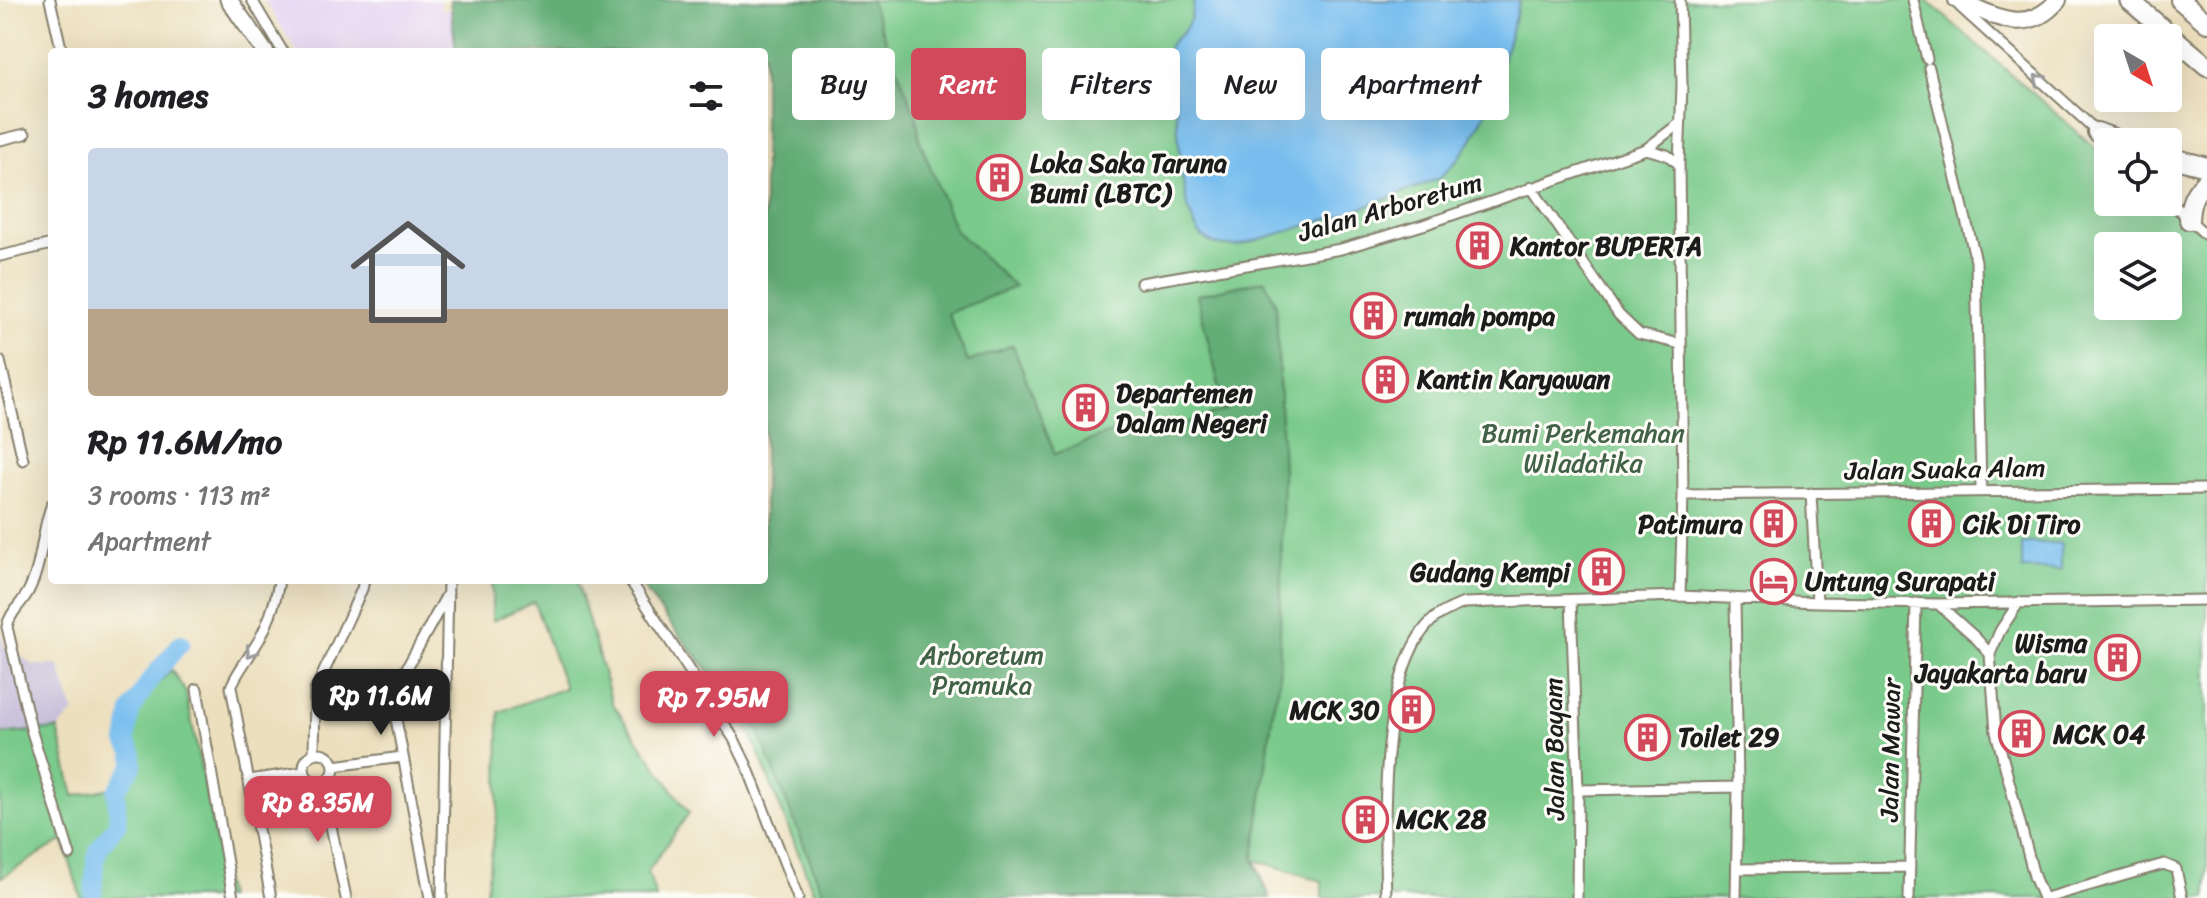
<!DOCTYPE html>
<html lang="en">
<head>
<meta charset="utf-8">
<style>
	:root { --surface:#fff; --page:#f6f6f6; --text:#202124; --muted:#757577; --line:#e0e0e0; --accent:#d1495b }
	body { margin:0; font-family:Sriracha,sans-serif; background:var(--page); color:var(--text); height:100vh; display:flex; flex-direction:column; font-size:30px; white-space:nowrap }
	* { box-sizing:border-box; margin:0 }
	p { font-size:26px; color:var(--muted) }
	.icon { flex:none; width:44px; height:44px; fill:none; stroke:currentColor; stroke-width:2; stroke-linecap:round; stroke-linejoin:round }
	.map { position:relative; flex:1; overflow:hidden }
	.drawer { position:absolute; left:48px; top:48px; width:720px; height:536px; display:flex; flex-direction:column; background:var(--surface); border-radius:8px; box-shadow:0 8px 32px #0002 }
	.drawer>* { flex:none }
	.top-card { position:absolute; left:792px; top:48px; width:760px; height:72px; display:flex; gap:16px }
	.needle { width:52px; rotate:141deg }
	.tools { position:absolute; left:2094px; top:24px; display:grid; gap:16px }
	.tools a { display:grid; place-items:center; width:88px; height:88px; border-radius:8px; background:var(--surface); box-shadow:0 8px 32px #0002; font-size:40px }
	.price { position:absolute; translate:-50% -68px; padding:0 18px; border-radius:16px; background:var(--accent); color:#fff; font-size:26px; line-height:52px; filter:drop-shadow(0 2px 4px #0008) }
	.price::after { content:''; position:absolute; left:50%; top:48px; width:24px; height:18px; margin-left:-12px; background:inherit; clip-path:polygon(0 0,100% 0,50% 100%) }
	.price.on { background:#222; color:#fff }
	ul { padding:0; list-style:none }
	li { display:grid; align-content:center; gap:16px; height:424px; padding:0 40px }
	li+li { border-top:2px solid var(--line) }
	li span { display:grid; place-items:center; height:248px; border-radius:8px; color:#555 }
	li>.icon { margin-inline-start:auto }
	span .icon { width:144px; height:144px; fill:#fffc; stroke-width:1 }
	li b { font-size:34px }
	h2 { display:flex; justify-content:space-between; align-items:center; height:96px; padding:0 40px; font-size:34px }
	.tag { padding:0 28px; border-radius:8px; background:var(--surface); box-shadow:0 8px 32px #0002; font-size:28px; line-height:72px }
	.tag.on { background:var(--accent); color:#fff }
	.map>svg:first-child { display:block }
	.built { fill:#e5d3f1 }
	.industrial { fill:#c7c0d9 }
	.green { fill:#7aca8b; stroke:#4b7354; stroke-width:2; fill-rule:evenodd }
	.forest { fill:#63ae77; stroke:#40654a; stroke-width:2 }
	.water { fill:#77beef; stroke:#4a6d86; stroke-width:2 }
	.lines { fill:none; stroke-linecap:round; stroke-linejoin:round }
	.river { stroke:#77beef; stroke-width:18 }
	.minor-casing { stroke:#847e6c; stroke-width:13 }
	.trunk-casing { stroke:#847e6c; stroke-width:20 }
	.motorway-casing { stroke:#847e6c; stroke-width:22 }
	.minor { stroke:#fff; stroke-width:9 }
	.trunk { stroke:#fff; stroke-width:16 }
	.motorway { stroke:#fff; stroke-width:18 }
	.oneway { stroke:#999 }
	.labels { text-anchor:middle; stroke-width:6; stroke-linejoin:round; paint-order:stroke }
	.poi-label { font-size:26px; font-weight:bold; fill:#1c1c1c; stroke:#fdfcf7; text-anchor:start }
	.street-label { font-size:26px; fill:#1c1c1c; stroke:#fdfcf7 }
	.park-label { font-size:26px; fill:#426248; stroke:#fdfcf7 }
</style>
</head>
<body>
<div class="map">
<svg width="2207" height="898" viewBox="0 0 2207 898">
	<rect width="100%" height="100%" fill="#fdfcf7"/>
	<filter id="ink" filterUnits="userSpaceOnUse"><feTurbulence type="fractalNoise" baseFrequency=".0125" numOctaves="2"/><feDisplacementMap in="SourceGraphic" scale="16" xChannelSelector="R" yChannelSelector="G"/><feConvolveMatrix kernelMatrix="1 2 1 2 8 2 1 2 1" color-interpolation-filters="sRGB"/></filter>
	<filter id="wash" filterUnits="userSpaceOnUse"><feTurbulence type="fractalNoise" baseFrequency=".006" numOctaves="4" result="noise"/><feDisplacementMap in="SourceGraphic" scale="32" xChannelSelector="R" yChannelSelector="G"/><feGaussianBlur stdDeviation="1.8" result="paint"/><feColorMatrix in="noise" values="0 0 0 0 0 0 0 0 0 0 0 0 0 0 0 0 0 1.4 0 .05"/><feComposite in="paint" operator="in"/></filter>
	<g filter="url(#wash)">
		<rect width="100%" height="100%" fill="#ecdfbd"/>
		<path class="built" d="M 264,0 L 440,0 L 440,9 L 456,10 L 456,52 L 297,52 Z"/>
		<path class="industrial" d="M 0,626 L 4,646 L 34,665 L 59,665 L 74,712 L 58,729 L 0,734 Z"/>
		<path class="green" d="M 450,0 L 1926,0 L 2108,159 L 2108,202 L 2164,202 L 2207,233 L 2207,898 L 1322,898 L 1322,881 L 1255,860 L 1270,898 L 816,898 L 751,734 L 729,695 L 681,638 L 638,580 L 764,580 L 764,52 ZM 2108,246 L 2168,246 L 2168,306 L 2108,306 Z
			M 492,580 L 577,580 L 612,703 L 689,813 L 648,871 L 656,898 L 485,898 L 498,808 L 499,712 L 565,688 L 534,602 L 492,621 Z
			M 172,670 L 186,693 L 227,898 L 81,898 L 63,840 L 0,878 L 0,734 L 58,729 L 74,796 L 125,785 L 138,702 Z"/>
		<path class="forest" d="M 450,0 L 870,0 L 916,116 L 920,141 L 955,230 L 1015,287 L 948,313 L 968,362 L 1013,345 L 1055,454 L 1128,426 L 1151,435 L 1225,410 L 1197,295 L 1265,280 L 1276,305 L 1283,471 L 1279,686 L 1274,703 L 1254,860 L 1270,898 L 825,898 L 757,728 L 681,638 L 638,580 L 764,580 L 764,52 L 456,52 Z"/>
		<path class="water" d="M 1194,0 L 1520,0 L 1489,106 L 1470,143 L 1455,163 L 1438,179 L 1349,213 L 1237,246 C 1219,247 1204,244 1195,226 C 1178,191 1180,131 1174,91 C 1172,77 1164,61 1168,48 C 1171,41 1176,38 1181,34 C 1190,24 1193,14 1194,0 Z
			M 2022,543 L 2061,543 L 2061,570 L 2022,569 Z"/>
		<g class="lines">
			<path class="river" d="M 93,898 L 95,861 L 99,848 L 118,823 L 116,791 L 133,766 L 133,753 L 126,742 L 131,711 L 150,680 L 181,643"/>
		</g>
	</g>
	<g filter="url(#ink)">
		<g class="lines">
			<defs>
				<path id="minor" d="M 50,0 L 62,52
					M 225,0 L 261,52
					M 233,0 L 269,52
					M 252,0 L 283,52
					M 1913,0 L 1927,59
					M 1960,7 L 2100,134
					M 1929,68 L 1976,261 L 1981,490
					M 0,140 L 25,134
					M 1646,149 L 1667,155 L 1679,164
					M 1531,187 L 1619,315 L 1639,334 L 1680,344
					M 2168,200 L 2207,236
					M 0,256 L 52,244
					M 1141,283 L 1341,249 L 1423,225 L 1646,149 L 1680,123
					M 0,361 L 23,460
					M 1811,493 L 1817,602
					M 1683,495 L 2207,489
					M 52,504 C 41,532 43,562 29,590 C 23,603 9,613 7,627 L 31,729 L 70,855
					M 630,580 L 734,739 L 747,766 L 798,898
					M 1680,596 L 1683,495 L 1679,164 L 1682,85 L 1680,0
					M 1735,599 L 1738,787 L 1736,898
					M 1571,600 L 1578,790 L 1577,898
					M 2019,602 L 2000,631 L 1990,654 L 1996,732 L 2034,876 L 2043,898
					M 1938,604 L 1975,637 L 1990,654
					M 197,689 L 233,898
					M304 768a15 15 0 1 1 30 0a15 15 0 1 1-30 0Z
					M 314,754 L 315,691 L 362,589 L 364,580
					M 334,766 L 402,757
					M 249,780 L 304,772
					M 322,783 L 346,898
					M 1578,790 L 1738,787
					M 1737,869 L 1910,867
					M 271,898 L 231,687 C 237,672 246,662 254,648 C 267,629 276,602 279,580
					M 430,898 L 392,698 L 398,684 L 448,593
					M 442,898 L 448,580
					M 1386,898 C 1384,829 1378,663 1436,617 C 1444,611 1454,607 1464,603 L 1680,596 L 1817,602 L 1938,604 L 2207,600
					M 1909,898 L 1916,603
					M 2046,898 L 2164,864 L 2176,869 L 2182,898"/>
				<path id="trunk" d="M 1957,0 C 1994,15 2026,38 2058,0"/>
				<path id="motorway" d="M 2129,0 L 2207,66
					M 2180,0 L 2207,23
					M 2097,132 L 2124,142
					M 2168,157 L 2207,167
					M 2189,220 C 2190,202 2193,193 2207,180"/>
			</defs>
			<use href="#minor" class="minor-casing"/>
			<use href="#trunk" class="trunk-casing"/>
			<use href="#motorway" class="motorway-casing"/>
			<use href="#minor" class="minor"/>
			<use href="#trunk" class="trunk"/>
			<use href="#motorway" class="motorway"/>
		</g>
		<defs><path id="oneway-chevron" d="M-2-3.5L2.5 0L-2 3.5" fill="none" stroke-width="1.6" stroke-linecap="round" stroke-linejoin="round" transform="scale(2)"/></defs>
		<g class="oneway">
			<use href="#oneway-chevron" transform="translate(2039 79) rotate(-138)"/>
			<use href="#oneway-chevron" transform="translate(251 652) rotate(124)"/>
		</g>
	</g>
	<defs>
		<symbol id="building-ring" viewBox="-11 -11 22 22"><circle r="9.5" fill="#fdfcf7" stroke="#d1495b" stroke-width="1.5"/><path d="M-4-6H4V6H1V3H-1V6H-4ZM-2.5-4.3h1.7v1.8h-1.7ZM.8-4.3h1.7v1.8H.8ZM-2.5-1h1.7V.8h-1.7ZM.8-1h1.7V.8H.8Z" fill="#d1495b"/></symbol>
		<symbol id="hotel-ring" viewBox="-11 -11 22 22"><circle r="9.5" fill="#fdfcf7" stroke="#d1495b" stroke-width="1.5"/><path d="M-6-4.5h1.5V1H6V5H4.5V3h-9V5H-6ZM-4 0a1.8 1.8 0 1 1 3.6 0ZM.5 0V-2.5h3Q6-2.5 6 0Z" fill="#d1495b"/></symbol>
	</defs>
	<g fill-rule="evenodd">
		<use href="#building-ring" x="974" y="152" width="51" height="51"/>
		<use href="#building-ring" x="1454" y="220" width="51" height="51"/>
		<use href="#building-ring" x="1348" y="290" width="51" height="51"/>
		<use href="#building-ring" x="1360" y="354" width="51" height="51"/>
		<use href="#building-ring" x="1060" y="382" width="51" height="51"/>
		<use href="#building-ring" x="1748" y="498" width="51" height="51"/>
		<use href="#building-ring" x="1906" y="498" width="51" height="51"/>
		<use href="#building-ring" x="1576" y="546" width="51" height="51"/>
		<use href="#hotel-ring" x="1748" y="556" width="51" height="51"/>
		<use href="#building-ring" x="2092" y="632" width="51" height="51"/>
		<use href="#building-ring" x="1386" y="684" width="51" height="51"/>
		<use href="#building-ring" x="1996" y="708" width="51" height="51"/>
		<use href="#building-ring" x="1622" y="712" width="51" height="51"/>
		<use href="#building-ring" x="1340" y="794" width="51" height="51"/>
	</g>
	<g class="labels">
		<g class="poi-label">
			<text x="1030" y="172">Loka Saka Taruna<tspan x="1030" dy="30">Bumi (LBTC)</tspan></text>
			<text x="1510" y="255">Kantor BUPERTA</text>
			<text x="1404" y="325">rumah pompa</text>
			<text x="1417" y="388">Kantin Karyawan</text>
			<text x="1116" y="402">Departemen<tspan x="1116" dy="30">Dalam Negeri</tspan></text>
			<text x="1743" y="533" text-anchor="end">Patimura</text>
			<text x="1963" y="533">Cik Di Tiro</text>
			<text x="1570" y="581" text-anchor="end">Gudang Kempi</text>
			<text x="1805" y="590">Untung Surapati</text>
			<text x="2087" y="652" text-anchor="end">Wisma<tspan x="2087" dy="30">Jayakarta baru</tspan></text>
			<text x="1380" y="719" text-anchor="end">MCK 30</text>
			<text x="2053" y="743">MCK 04</text>
			<text x="1678" y="746">Toilet 29</text>
			<text x="1396" y="828">MCK 28</text>
		</g>
		<g class="street-label">
			<text transform="translate(1390 207) rotate(-16)" y="9">Jalan Arboretum</text>
			<text transform="translate(1945 469) rotate(-1)" y="9">Jalan Suaka Alam</text>
			<text transform="translate(1554 749) rotate(-91)" y="9">Jalan Bayam</text>
			<text transform="translate(1890 750) rotate(-89)" y="9">Jalan Mawar</text>
		</g>
		<g class="park-label">
			<text x="1583" y="442">Bumi Perkemahan<tspan x="1583" dy="30">Wiladatika</tspan></text>
			<text x="982" y="664">Arboretum<tspan x="982" dy="30">Pramuka</tspan></text>
		</g>
	</g>
</svg>
<div class="tools">
<a><svg class="needle" viewBox="-14 -14 28 28"><path d="M0-13l5 13h-10z" fill="#e53935"/><path d="M0 13l5-13h-10z" fill="#757577"/></svg></a>
<a><svg class="icon" aria-label="locate" viewBox="0 0 24 24"><circle cx="12" cy="12" r="6"/><path d="M12 2v4M12 18v4M2 12h4M18 12h4"/></svg></a>
<a><svg class="icon" aria-label="layers" viewBox="0 0 24 24"><path d="M12 4l9 5-9 5-9-5zM3 14l9 5 9-5"/></svg></a>
</div>
<b class="price on" style="left:381px;top:737px">Rp 11.6M</b>
<b class="price" style="left:714px;top:739px">Rp 7.95M</b>
<b class="price" style="left:318px;top:844px">Rp 8.35M</b>
<div class="top-card">
<a class="tag">Buy</a>
<a class="tag on">Rent</a>
<a class="tag">Filters</a>
<a class="tag">New</a>
<a class="tag">Apartment</a>
</div>
<section class="drawer">
<h2>3 homes<svg class="icon" aria-label="filters" viewBox="0 0 24 24"><path d="M4 7h16M4 17h16"/><circle cx="9" cy="7" r="2"/><circle cx="15" cy="17" r="2"/></svg></h2>
<ul>
<li><span style="background:linear-gradient(#c9d6e8 65%,#b9a48a 0)"><svg class="icon" aria-label="home" viewBox="0 0 24 24"><path d="M3 11l9-7 9 7M6 9v11h12V9"/></svg></span><div><b>Rp 11.6M/mo</b><p>3 rooms · 113 m²</p><p>Apartment</p></div></li>
</ul>
</section>
</div>
</body>
</html>
